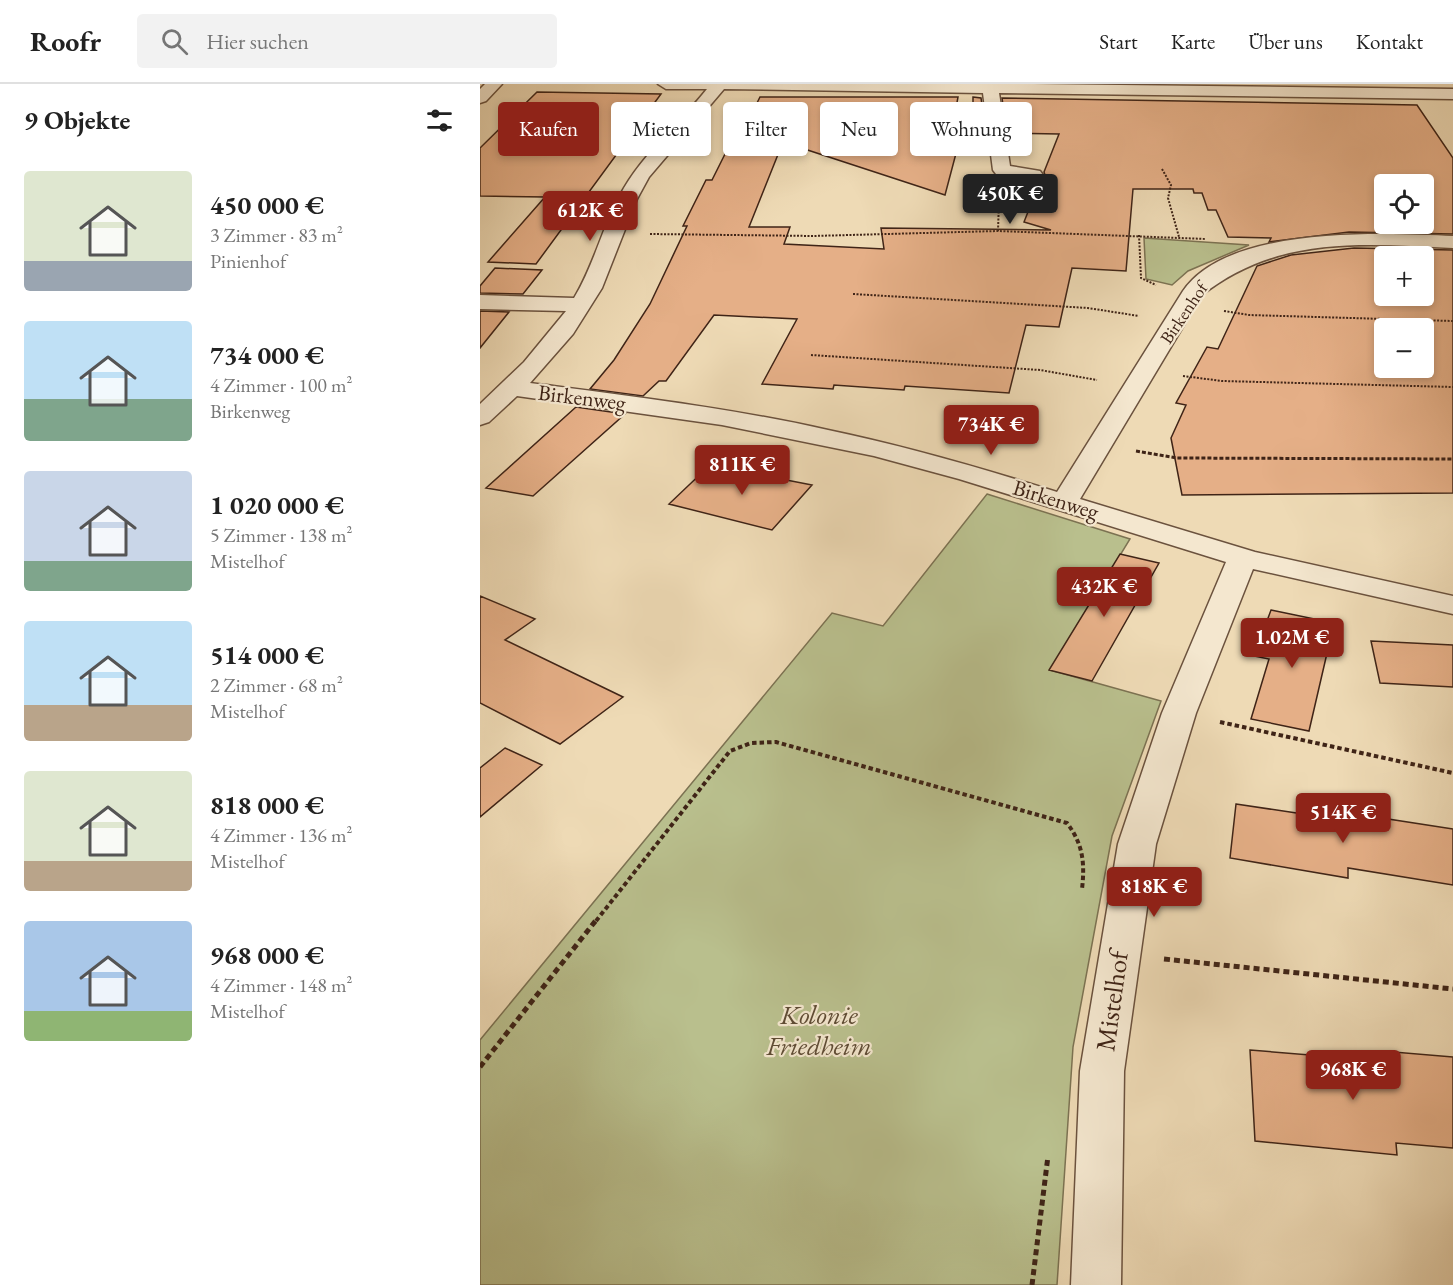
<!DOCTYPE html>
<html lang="de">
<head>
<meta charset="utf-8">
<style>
	:root { --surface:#fff; --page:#f2f2f2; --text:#222; --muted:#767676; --line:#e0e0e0; --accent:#8f2418 }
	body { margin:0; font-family:"EB Garamond",serif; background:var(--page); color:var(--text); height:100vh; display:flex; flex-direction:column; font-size:22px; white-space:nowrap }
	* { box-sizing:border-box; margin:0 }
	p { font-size:20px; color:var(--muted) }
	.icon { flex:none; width:33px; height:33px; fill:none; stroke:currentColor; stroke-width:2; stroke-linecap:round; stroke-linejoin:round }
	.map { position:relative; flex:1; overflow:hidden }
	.drawer { display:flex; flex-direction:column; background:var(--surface); width:480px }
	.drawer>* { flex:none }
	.hud { position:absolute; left:18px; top:18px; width:570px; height:54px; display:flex; gap:12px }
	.fabs { position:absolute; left:894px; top:90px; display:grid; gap:12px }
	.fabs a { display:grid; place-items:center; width:60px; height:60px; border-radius:6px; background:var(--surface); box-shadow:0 3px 9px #0003; font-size:30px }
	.price { position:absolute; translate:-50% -51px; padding:0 14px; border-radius:6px; background:var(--accent); color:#fff; font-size:20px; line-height:39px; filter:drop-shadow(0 2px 3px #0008) }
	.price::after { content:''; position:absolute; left:50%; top:36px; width:18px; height:14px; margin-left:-9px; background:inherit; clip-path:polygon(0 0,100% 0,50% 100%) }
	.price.current { background:#222; color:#fff }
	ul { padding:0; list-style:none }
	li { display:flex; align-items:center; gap:18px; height:150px; padding:0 24px }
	li span { display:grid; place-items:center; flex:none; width:168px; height:120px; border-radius:6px; color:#555 }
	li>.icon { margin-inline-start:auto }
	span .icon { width:72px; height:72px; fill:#fffc; stroke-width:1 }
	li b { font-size:26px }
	h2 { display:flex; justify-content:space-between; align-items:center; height:72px; padding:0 24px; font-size:26px }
	.chip { padding:0 21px; border-radius:6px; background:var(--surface); box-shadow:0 3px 9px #0003; font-size:21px; line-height:54px }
	.chip.current { background:var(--accent); color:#fff }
	header { display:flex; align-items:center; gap:36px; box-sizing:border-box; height:84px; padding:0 30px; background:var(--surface); border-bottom:2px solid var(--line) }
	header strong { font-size:28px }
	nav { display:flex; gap:33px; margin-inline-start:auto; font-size:21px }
	.search { width:420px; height:54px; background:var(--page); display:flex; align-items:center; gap:15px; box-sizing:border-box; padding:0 21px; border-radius:6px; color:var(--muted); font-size:22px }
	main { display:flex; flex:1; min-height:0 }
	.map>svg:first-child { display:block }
	.green { fill:#b9bf8d; stroke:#7c7252; stroke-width:1.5 }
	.building { fill:#e5af87; stroke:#3f2417; stroke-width:1.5; fill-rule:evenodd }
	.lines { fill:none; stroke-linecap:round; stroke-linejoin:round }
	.minor-casing { stroke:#6b523e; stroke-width:3 }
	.path-far3 { stroke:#3f2417; stroke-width:2; stroke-dasharray:2 1.5; stroke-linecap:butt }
	.path-far2 { stroke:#3f2417; stroke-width:3; stroke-dasharray:4 2; stroke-linecap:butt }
	.path-far1 { stroke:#3f2417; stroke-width:4; stroke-dasharray:4.5 3; stroke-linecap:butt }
	.path { stroke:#3f2417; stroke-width:5; stroke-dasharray:6 4; stroke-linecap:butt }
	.minor { fill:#f4e7cf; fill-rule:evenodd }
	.labels { text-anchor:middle; stroke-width:4.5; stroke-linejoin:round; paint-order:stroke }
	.far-street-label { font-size:18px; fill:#3f2417; stroke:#f4e7cf }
	.street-label { font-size:22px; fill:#3f2417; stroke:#f4e7cf }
	.near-street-label { font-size:27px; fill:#3f2417; stroke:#f4e7cf }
	.near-park-label { font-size:27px; font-style:italic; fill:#5e4b34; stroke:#f4e7cf }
</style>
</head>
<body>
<header>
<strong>Roofr</strong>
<div class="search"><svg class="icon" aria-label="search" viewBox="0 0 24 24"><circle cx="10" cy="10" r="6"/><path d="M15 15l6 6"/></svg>Hier suchen</div>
<nav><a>Start</a><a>Karte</a><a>Über uns</a><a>Kontakt</a></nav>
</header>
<main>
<section class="drawer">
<h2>9 Objekte<svg class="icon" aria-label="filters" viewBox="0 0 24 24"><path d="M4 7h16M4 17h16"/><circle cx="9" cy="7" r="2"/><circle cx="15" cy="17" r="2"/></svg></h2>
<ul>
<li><span style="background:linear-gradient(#dfe7d0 75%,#9aa5b1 0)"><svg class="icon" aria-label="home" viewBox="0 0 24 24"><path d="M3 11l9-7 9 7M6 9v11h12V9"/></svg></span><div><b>450 000 €</b><p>3 Zimmer · 83 m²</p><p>Pinienhof</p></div></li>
<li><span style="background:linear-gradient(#bfe0f5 65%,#7fa58c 0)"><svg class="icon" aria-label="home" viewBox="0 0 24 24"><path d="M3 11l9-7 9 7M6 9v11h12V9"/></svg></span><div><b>734 000 €</b><p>4 Zimmer · 100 m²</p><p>Birkenweg</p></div></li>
<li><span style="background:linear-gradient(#c9d6e8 75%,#7fa58c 0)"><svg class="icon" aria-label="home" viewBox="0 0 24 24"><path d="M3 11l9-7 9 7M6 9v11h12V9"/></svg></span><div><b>1 020 000 €</b><p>5 Zimmer · 138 m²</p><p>Mistelhof</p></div></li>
<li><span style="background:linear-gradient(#bfe0f5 70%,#b9a48a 0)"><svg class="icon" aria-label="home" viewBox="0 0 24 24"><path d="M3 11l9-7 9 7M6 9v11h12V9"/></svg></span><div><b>514 000 €</b><p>2 Zimmer · 68 m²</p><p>Mistelhof</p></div></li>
<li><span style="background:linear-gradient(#dfe7d0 75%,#b9a48a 0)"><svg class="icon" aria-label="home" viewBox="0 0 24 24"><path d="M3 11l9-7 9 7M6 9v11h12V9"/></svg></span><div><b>818 000 €</b><p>4 Zimmer · 136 m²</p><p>Mistelhof</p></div></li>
<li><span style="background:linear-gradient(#a9c7e8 75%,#8fb573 0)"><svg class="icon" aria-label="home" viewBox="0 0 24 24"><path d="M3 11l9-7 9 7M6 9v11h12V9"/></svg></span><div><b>968 000 €</b><p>4 Zimmer · 148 m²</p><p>Mistelhof</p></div></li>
</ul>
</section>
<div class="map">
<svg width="973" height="1201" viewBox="0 0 973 1201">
	<rect width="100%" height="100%" fill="#eedab5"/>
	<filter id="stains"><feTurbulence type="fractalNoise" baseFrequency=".00333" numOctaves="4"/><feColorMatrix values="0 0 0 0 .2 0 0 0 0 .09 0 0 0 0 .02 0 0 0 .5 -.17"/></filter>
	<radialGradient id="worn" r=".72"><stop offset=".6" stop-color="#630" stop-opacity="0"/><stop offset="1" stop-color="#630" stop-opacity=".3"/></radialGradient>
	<path class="green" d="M 664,154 L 769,161 L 708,187 L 692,201 L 666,195 Z
		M 507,410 L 650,455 L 570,586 L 681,617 L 632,752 L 593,963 L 577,1201 L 0,1201 L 0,956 L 352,529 L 403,542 Z"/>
	<path class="building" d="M 57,8 L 181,10 L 56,180 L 8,178 L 65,113 L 0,112 L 0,64 Z
		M 280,13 L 478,13 L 476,24 L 488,24 L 465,111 L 303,58 L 269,143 L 310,143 L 304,160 L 404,165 L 401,144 L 571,146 L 544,138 L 561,95 L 565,91 L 564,88 L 579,50 L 527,49 L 522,14 L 937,21 L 973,74 L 973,150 L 869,148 L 789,158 L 791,154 L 748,153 L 736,126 L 728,126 L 722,109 L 714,109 L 713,105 L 653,105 L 646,187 L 592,184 L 579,243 L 546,241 L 529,309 L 425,302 L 424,306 L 354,301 L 353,305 L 282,300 L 317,235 L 234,231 L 186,297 L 179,297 L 163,312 L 110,305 L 134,276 L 170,220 L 207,142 L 203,142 L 226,96 L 232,96 L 268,24 L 274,25 ZM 904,100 L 944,100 L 944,140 L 904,140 Z
		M 493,13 L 501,14 L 506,49 L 493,49 Z
		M 874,164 L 973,166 L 973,409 L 702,411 L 691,354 L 706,321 L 696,319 L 727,263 L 738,265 L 777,182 L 811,171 ZM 904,172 L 944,172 L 944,212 L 904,212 ZM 904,244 L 944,244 L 944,284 L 904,284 Z
		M 15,184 L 62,186 L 43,210 L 0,209 L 0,202 Z
		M 0,227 L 29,228 L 0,264 Z
		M 96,323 L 145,330 L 53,412 L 6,404 Z
		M 230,381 L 332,401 L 292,446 L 189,420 Z
		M 640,470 L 679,479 L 612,597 L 569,586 Z
		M 0,512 L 55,535 L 25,556 L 143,613 L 80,660 L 0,619 Z
		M 791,526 L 854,539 L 829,647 L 771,635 L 789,575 L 774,572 Z
		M 891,557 L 973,561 L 973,603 L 900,599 Z
		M 25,664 L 62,681 L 0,733 L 0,684 Z
		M 756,720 L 870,737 L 869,729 L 973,745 L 973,801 L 868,784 L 868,794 L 750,774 Z
		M 770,966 L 903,977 L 902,967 L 973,973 L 973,1064 L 916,1059 L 917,1071 L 775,1057 Z"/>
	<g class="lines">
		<defs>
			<path id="minor" d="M 5,0 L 22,0 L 6,17 L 0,19 L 0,5 Z
				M 178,0 L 554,0 L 973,5 L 973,15 L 519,9 L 530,82 L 560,87 L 563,91 L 554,96 L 516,90 L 513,86 L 503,9 L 244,5 L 169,93 L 157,115 L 122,204 L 93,250 L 50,299 C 150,312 250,324 348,346 C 425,362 501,384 577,408 L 703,207 C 748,141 903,149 973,152 L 973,164 C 882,160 798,151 722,211 L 600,415 L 775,468 L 973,512 L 973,530 L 773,485 L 716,629 L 676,760 L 644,987 L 641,1201 L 591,1201 L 600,987 L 638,760 L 682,629 L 746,478 L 479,395 L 394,372 L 242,341 L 37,312 L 9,338 L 0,341 L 0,320 L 44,278 L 86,227 L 0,225 L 0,211 L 94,214 C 115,180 123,139 144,104 C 166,67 200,39 227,5 L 186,5 Z"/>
		</defs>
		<use href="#minor" class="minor-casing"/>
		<path class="path-far3" d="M 682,85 L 691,101 L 688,114 L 699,153
			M 518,147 L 519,116
			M 170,150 L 333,152 L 518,147 L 726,155
			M 659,151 L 661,194 L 676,201
			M 373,210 L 608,224 L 659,232
			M 744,227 L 769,231 L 973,237
			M 331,271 L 560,286 L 617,296
			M 703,292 L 742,297 L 973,303"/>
		<path class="path-far2" d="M 656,367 L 697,374 L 973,375"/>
		<path class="path-far1" d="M 740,638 L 973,689
			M 116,837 L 250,667 L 271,659 L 296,658 L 587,739 C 603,760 605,779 602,805"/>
		<path class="path" d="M 684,875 L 973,905
			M 0,983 L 117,835
			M 552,1201 L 568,1072"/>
		<use href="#minor" class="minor"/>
	</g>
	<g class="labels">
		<g class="far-street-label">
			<text transform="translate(704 229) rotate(-56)" y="6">Birkenhof</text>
		</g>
		<g class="street-label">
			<text transform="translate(102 313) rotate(7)" y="8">Birkenweg</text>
			<text transform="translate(576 415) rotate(17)" y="8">Birkenweg</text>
		</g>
		<g class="near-street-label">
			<text transform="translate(632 917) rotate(-82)" y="9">Mistelhof</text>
		</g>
		<g class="near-park-label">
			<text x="339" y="940">Kolonie<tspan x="339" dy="31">Friedheim</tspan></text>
		</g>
	</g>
	<rect width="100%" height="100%" filter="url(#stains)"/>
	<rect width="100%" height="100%" fill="url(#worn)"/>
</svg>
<div class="fabs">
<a><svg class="icon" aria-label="locate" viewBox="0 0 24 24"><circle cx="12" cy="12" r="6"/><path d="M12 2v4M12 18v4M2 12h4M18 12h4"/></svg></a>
<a>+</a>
<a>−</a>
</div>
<b class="price current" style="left:530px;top:141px">450K €</b>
<b class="price" style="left:110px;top:158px">612K €</b>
<b class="price" style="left:511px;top:372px">734K €</b>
<b class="price" style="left:262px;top:412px">811K €</b>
<b class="price" style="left:624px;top:534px">432K €</b>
<b class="price" style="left:812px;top:585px">1.02M €</b>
<b class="price" style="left:863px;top:760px">514K €</b>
<b class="price" style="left:674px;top:834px">818K €</b>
<b class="price" style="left:873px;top:1017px">968K €</b>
<div class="hud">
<a class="chip current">Kaufen</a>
<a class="chip">Mieten</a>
<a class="chip">Filter</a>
<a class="chip">Neu</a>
<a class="chip">Wohnung</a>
</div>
</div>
</main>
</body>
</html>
